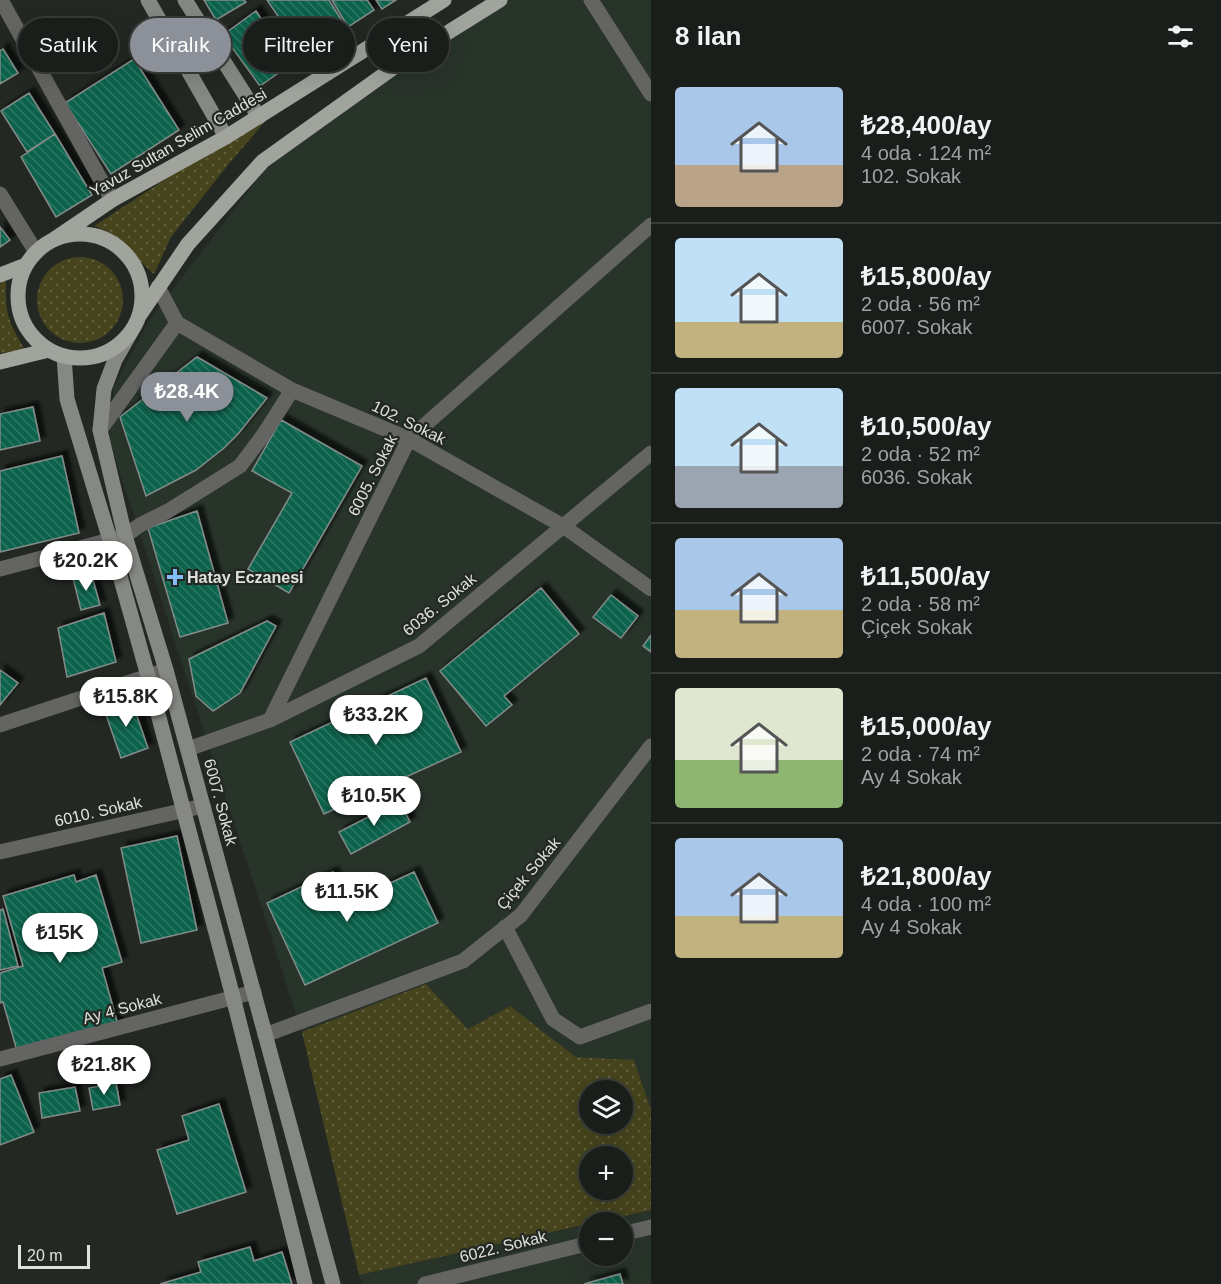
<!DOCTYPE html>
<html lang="tr">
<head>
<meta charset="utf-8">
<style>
	:root { --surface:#1a1e1a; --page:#232723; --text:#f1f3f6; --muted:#9fa2a2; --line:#383c39; --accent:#8c9099 }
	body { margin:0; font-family:Arial,sans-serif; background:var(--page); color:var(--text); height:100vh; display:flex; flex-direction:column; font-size:22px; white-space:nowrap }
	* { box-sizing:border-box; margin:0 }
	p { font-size:20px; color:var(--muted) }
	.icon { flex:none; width:33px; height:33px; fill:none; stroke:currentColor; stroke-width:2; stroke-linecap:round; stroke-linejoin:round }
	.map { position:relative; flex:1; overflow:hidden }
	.side { display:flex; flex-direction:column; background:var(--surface); width:570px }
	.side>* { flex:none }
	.top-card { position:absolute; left:18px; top:18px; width:543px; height:54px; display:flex; gap:12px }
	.fabs { position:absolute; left:579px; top:1080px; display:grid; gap:12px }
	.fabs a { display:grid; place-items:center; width:54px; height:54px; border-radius:50%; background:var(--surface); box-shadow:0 6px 24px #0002,0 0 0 2px var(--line); font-size:30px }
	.scale { position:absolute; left:18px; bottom:15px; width:72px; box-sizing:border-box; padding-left:6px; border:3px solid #dfe2df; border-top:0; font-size:16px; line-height:21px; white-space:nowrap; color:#dfe2df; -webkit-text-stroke:4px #232823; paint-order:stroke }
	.price { position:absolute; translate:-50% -51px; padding:0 14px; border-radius:21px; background:#fff; color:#222; font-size:20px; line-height:39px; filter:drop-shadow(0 2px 3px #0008) }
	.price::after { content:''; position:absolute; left:50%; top:36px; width:18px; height:14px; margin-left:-9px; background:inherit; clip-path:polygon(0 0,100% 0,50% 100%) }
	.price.selected { background:var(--accent); color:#fff }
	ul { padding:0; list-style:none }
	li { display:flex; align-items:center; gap:18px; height:150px; padding:0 24px }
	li+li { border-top:2px solid var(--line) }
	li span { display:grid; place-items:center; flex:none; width:168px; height:120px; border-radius:6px; color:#555 }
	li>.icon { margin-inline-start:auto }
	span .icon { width:72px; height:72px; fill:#fffc; stroke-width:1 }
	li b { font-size:26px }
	h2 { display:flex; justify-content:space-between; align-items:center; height:72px; padding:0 24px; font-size:26px }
	.pill { padding:0 21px; border-radius:27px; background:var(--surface); box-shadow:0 6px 24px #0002,0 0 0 2px var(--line); font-size:21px; line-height:54px }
	.pill.selected { background:var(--accent); color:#fff }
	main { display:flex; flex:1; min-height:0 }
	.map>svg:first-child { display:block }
	.built { fill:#28332a }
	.grass { fill:url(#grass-dots); fill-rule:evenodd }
	.building { fill:url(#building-back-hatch); stroke:#838c89; stroke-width:1.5; filter:url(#shadow) }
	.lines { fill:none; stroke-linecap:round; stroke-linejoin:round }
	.street { stroke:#646562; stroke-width:15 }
	.secondary { stroke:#868983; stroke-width:15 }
	.primary { stroke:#a1a49d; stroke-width:15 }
	.poi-dot { fill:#85bbfb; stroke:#232823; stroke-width:2 }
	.labels { text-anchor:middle; stroke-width:4.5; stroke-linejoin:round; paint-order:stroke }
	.street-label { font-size:16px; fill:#dfe2df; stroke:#232823 }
	.poi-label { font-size:16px; font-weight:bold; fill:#dfe2df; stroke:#232823; text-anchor:start }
</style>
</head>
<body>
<main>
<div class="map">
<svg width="651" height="1284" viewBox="0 0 651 1284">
	<defs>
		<pattern id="grass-dots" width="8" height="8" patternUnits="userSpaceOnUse" patternTransform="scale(1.5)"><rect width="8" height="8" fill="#46441c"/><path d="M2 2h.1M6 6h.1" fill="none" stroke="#605f3d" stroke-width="1.8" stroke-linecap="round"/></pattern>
		<pattern id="building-back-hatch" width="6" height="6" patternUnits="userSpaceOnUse" patternTransform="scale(1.5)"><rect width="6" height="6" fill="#08624c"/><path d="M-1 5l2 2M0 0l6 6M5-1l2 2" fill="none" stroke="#2c7865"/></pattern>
		<filter id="shadow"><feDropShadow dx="5.5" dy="-5.5" stdDeviation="1.5" flood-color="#0009"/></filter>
	</defs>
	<rect width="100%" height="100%" fill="#232823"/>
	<path class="built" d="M 508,0 L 651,0 L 651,1109 L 634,1060 L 576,1057 L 510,1006 L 468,1029 L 426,984 L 302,1032 L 109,439 L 114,386 L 150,319 L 292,134 Z
		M 651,1210 L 651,1284 L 362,1284 L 359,1275 L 589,1224 L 590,1256 L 622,1256 L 622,1222 L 595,1222 Z"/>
	<path class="grass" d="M 278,106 L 227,166 L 171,237 L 154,274 C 139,262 128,245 112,234 C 107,231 100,228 94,226 Z
		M37 300a43 43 0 1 1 86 0a43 43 0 1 1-86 0Z
		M 6,280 C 5,314 8,321 25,350 L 0,353 L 0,284 Z
		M 426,984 L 468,1029 L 510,1006 L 576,1057 L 634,1060 L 651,1109 L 651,1210 L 359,1275 L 302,1032 ZM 622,1090 L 622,1124 L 590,1124 L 590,1090 ZM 622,1156 L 622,1190 L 590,1190 L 590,1156 Z"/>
	<path class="building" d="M 204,0 L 244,0 L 246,2 L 216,20 Z
		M 267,0 L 329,0 L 347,29 L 304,54 Z
		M 332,0 L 367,0 L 374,10 L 348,27 Z
		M 376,0 L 396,0 L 382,9 Z
		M 256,11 L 291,64 L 260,86 L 223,35 Z
		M 3,49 L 18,73 L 0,84 L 0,51 Z
		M 134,59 L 179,130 L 111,174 L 65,103 Z
		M 29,93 L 55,134 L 27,152 L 1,111 Z
		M 55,134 L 92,195 L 56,217 L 21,157 Z
		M 0,227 L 10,240 L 0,247 Z
		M 197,357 L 267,398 L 238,434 L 224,448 L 196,470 L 146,496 L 120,417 Z
		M 33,407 L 40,441 L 0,450 L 0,414 Z
		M 281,420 L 362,466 L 289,593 L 248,569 L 292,493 L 252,471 Z
		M 62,456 L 79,533 L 0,552 L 0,471 Z
		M 197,511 L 228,623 L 180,637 L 148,528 Z
		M 91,573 L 100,605 L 81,610 L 73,578 Z
		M 541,588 L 579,634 L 504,696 L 512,705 L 486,726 L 440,671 Z
		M 611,595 L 638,616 L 621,638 L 593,617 Z
		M 104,613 L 116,662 L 67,677 L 58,628 Z
		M 267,621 L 276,626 L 240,693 L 213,711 L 196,696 L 189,659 Z
		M 651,635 L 651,652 L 643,646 Z
		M 0,670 L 18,683 L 0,705 Z
		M 426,678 L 461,752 L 324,814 L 290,742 Z
		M 131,699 L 148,748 L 121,758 L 104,709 Z
		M 399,801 L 410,822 L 351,854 L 339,832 Z
		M 177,836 L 197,930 L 141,943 L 121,848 Z
		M 333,872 L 347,903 L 414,872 L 438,923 L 305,985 L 267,903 Z
		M 74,875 L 76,882 L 96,875 L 122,962 L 102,968 L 120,1032 L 17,1051 L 3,1002 L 0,1003 L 0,973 L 23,966 L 3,896 Z
		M 3,909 L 18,966 L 0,970 L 0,910 Z
		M 11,1075 L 34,1132 L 0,1145 L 0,1079 Z
		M 116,1083 L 120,1105 L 93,1110 L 89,1088 Z
		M 75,1087 L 80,1111 L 42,1118 L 39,1093 Z
		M 219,1104 L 246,1192 L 177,1214 L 157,1150 L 189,1140 L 182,1116 Z
		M 250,1247 L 254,1261 L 282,1252 L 292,1284 L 160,1284 L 201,1272 L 198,1262 Z
		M 620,1274 L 623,1284 L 584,1284 Z"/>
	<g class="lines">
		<path class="street" d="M 1,0 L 112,200
			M 591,0 L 651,94
			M 0,194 L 36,252
			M 158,287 L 177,323 L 292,390 L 409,439 L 563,526 L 651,589
			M 100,430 L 177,323
			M 0,569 L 125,536 L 140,525 L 168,511 L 240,466 L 264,434 L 292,390
			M 270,720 L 409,439 L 651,225
			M 0,725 L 166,670
			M 188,749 L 270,720 L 419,646 L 651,453
			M 0,852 L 203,806
			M 505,927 L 553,1019 L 580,1037 L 651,1011
			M 265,1035 L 463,961 L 521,915 L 651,746
			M 0,1059 L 254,992
			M 622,1234 L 651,1227
			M 425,1284 L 590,1243"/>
		<path class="secondary" d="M 148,0 L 226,137
			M 185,0 L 259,117
			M 131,332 L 115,360 L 104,389 L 100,430 L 125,536 L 166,670 L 333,1284
			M 64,356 L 67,399 L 110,540 L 148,676 L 233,997 L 305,1284"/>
		<path class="primary" d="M18 296a62 62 0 1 1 124 0a62 62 0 1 1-124 0Z
			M 53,240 L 112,200 L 226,137 L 444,0
			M 0,275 L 26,265
			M 139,316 L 188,244 L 263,161 L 407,58 L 500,0
			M 0,362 L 49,350"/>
	</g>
	<path class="poi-dot" d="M172 568h6v6h6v6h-6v6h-6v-6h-6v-6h6z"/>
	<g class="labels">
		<g class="street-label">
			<text transform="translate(178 142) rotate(-30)" y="6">Yavuz Sultan Selim Caddesi</text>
			<text transform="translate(409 422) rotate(26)" y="6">102. Sokak</text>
			<text transform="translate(372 475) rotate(-63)" y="6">6005. Sokak</text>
			<text transform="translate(439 604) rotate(-39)" y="6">6036. Sokak</text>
			<text transform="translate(221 802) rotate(75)" y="6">6007. Sokak</text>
			<text transform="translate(98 811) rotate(-13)" y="6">6010. Sokak</text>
			<text transform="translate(528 873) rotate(-50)" y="6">Çiçek Sokak</text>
			<text transform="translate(122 1008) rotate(-15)" y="6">Ay 4 Sokak</text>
			<text transform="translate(503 1246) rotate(-14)" y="6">6022. Sokak</text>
		</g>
		<g class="poi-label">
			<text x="187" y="583">Hatay Eczanesi</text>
		</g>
	</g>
</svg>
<div class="fabs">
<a><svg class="icon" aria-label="layers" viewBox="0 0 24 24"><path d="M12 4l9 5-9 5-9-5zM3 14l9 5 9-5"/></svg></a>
<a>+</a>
<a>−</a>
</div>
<div class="scale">20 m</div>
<b class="price selected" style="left:187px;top:423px">₺28.4K</b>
<b class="price" style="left:86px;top:592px">₺20.2K</b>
<b class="price" style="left:126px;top:728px">₺15.8K</b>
<b class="price" style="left:376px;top:746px">₺33.2K</b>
<b class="price" style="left:374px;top:827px">₺10.5K</b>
<b class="price" style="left:347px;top:923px">₺11.5K</b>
<b class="price" style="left:60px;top:964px">₺15K</b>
<b class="price" style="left:104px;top:1096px">₺21.8K</b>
<div class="top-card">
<a class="pill">Satılık</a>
<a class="pill selected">Kiralık</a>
<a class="pill">Filtreler</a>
<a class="pill">Yeni</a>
</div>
</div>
<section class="side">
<h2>8 ilan<svg class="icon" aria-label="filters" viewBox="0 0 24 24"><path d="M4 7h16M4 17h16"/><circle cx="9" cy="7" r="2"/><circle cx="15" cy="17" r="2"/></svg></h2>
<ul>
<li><span style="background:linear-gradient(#a9c7e8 65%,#b9a48a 0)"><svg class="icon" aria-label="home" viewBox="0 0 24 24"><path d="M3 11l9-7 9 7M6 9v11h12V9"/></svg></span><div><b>₺28,400/ay</b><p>4 oda · 124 m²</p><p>102. Sokak</p></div></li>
<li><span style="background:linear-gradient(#bfe0f5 70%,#c2b280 0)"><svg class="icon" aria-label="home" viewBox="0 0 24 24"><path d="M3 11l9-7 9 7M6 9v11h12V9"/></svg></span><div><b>₺15,800/ay</b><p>2 oda · 56 m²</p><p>6007. Sokak</p></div></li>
<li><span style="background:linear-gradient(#bfe0f5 65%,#9aa5b1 0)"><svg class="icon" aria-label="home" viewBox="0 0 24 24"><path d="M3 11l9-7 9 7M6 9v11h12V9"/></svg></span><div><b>₺10,500/ay</b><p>2 oda · 52 m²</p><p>6036. Sokak</p></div></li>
<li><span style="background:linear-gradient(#a9c7e8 60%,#c2b280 0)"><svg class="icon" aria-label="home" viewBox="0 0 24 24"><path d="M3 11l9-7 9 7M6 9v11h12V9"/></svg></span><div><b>₺11,500/ay</b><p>2 oda · 58 m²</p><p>Çiçek Sokak</p></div></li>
<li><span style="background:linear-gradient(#dfe7d0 60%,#8fb573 0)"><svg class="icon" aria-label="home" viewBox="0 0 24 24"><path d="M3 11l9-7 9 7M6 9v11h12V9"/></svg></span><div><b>₺15,000/ay</b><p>2 oda · 74 m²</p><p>Ay 4 Sokak</p></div></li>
<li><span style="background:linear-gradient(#a9c7e8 65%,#c2b280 0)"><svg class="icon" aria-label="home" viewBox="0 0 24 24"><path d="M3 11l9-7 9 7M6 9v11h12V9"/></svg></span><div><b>₺21,800/ay</b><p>4 oda · 100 m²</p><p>Ay 4 Sokak</p></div></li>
</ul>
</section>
</main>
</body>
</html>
